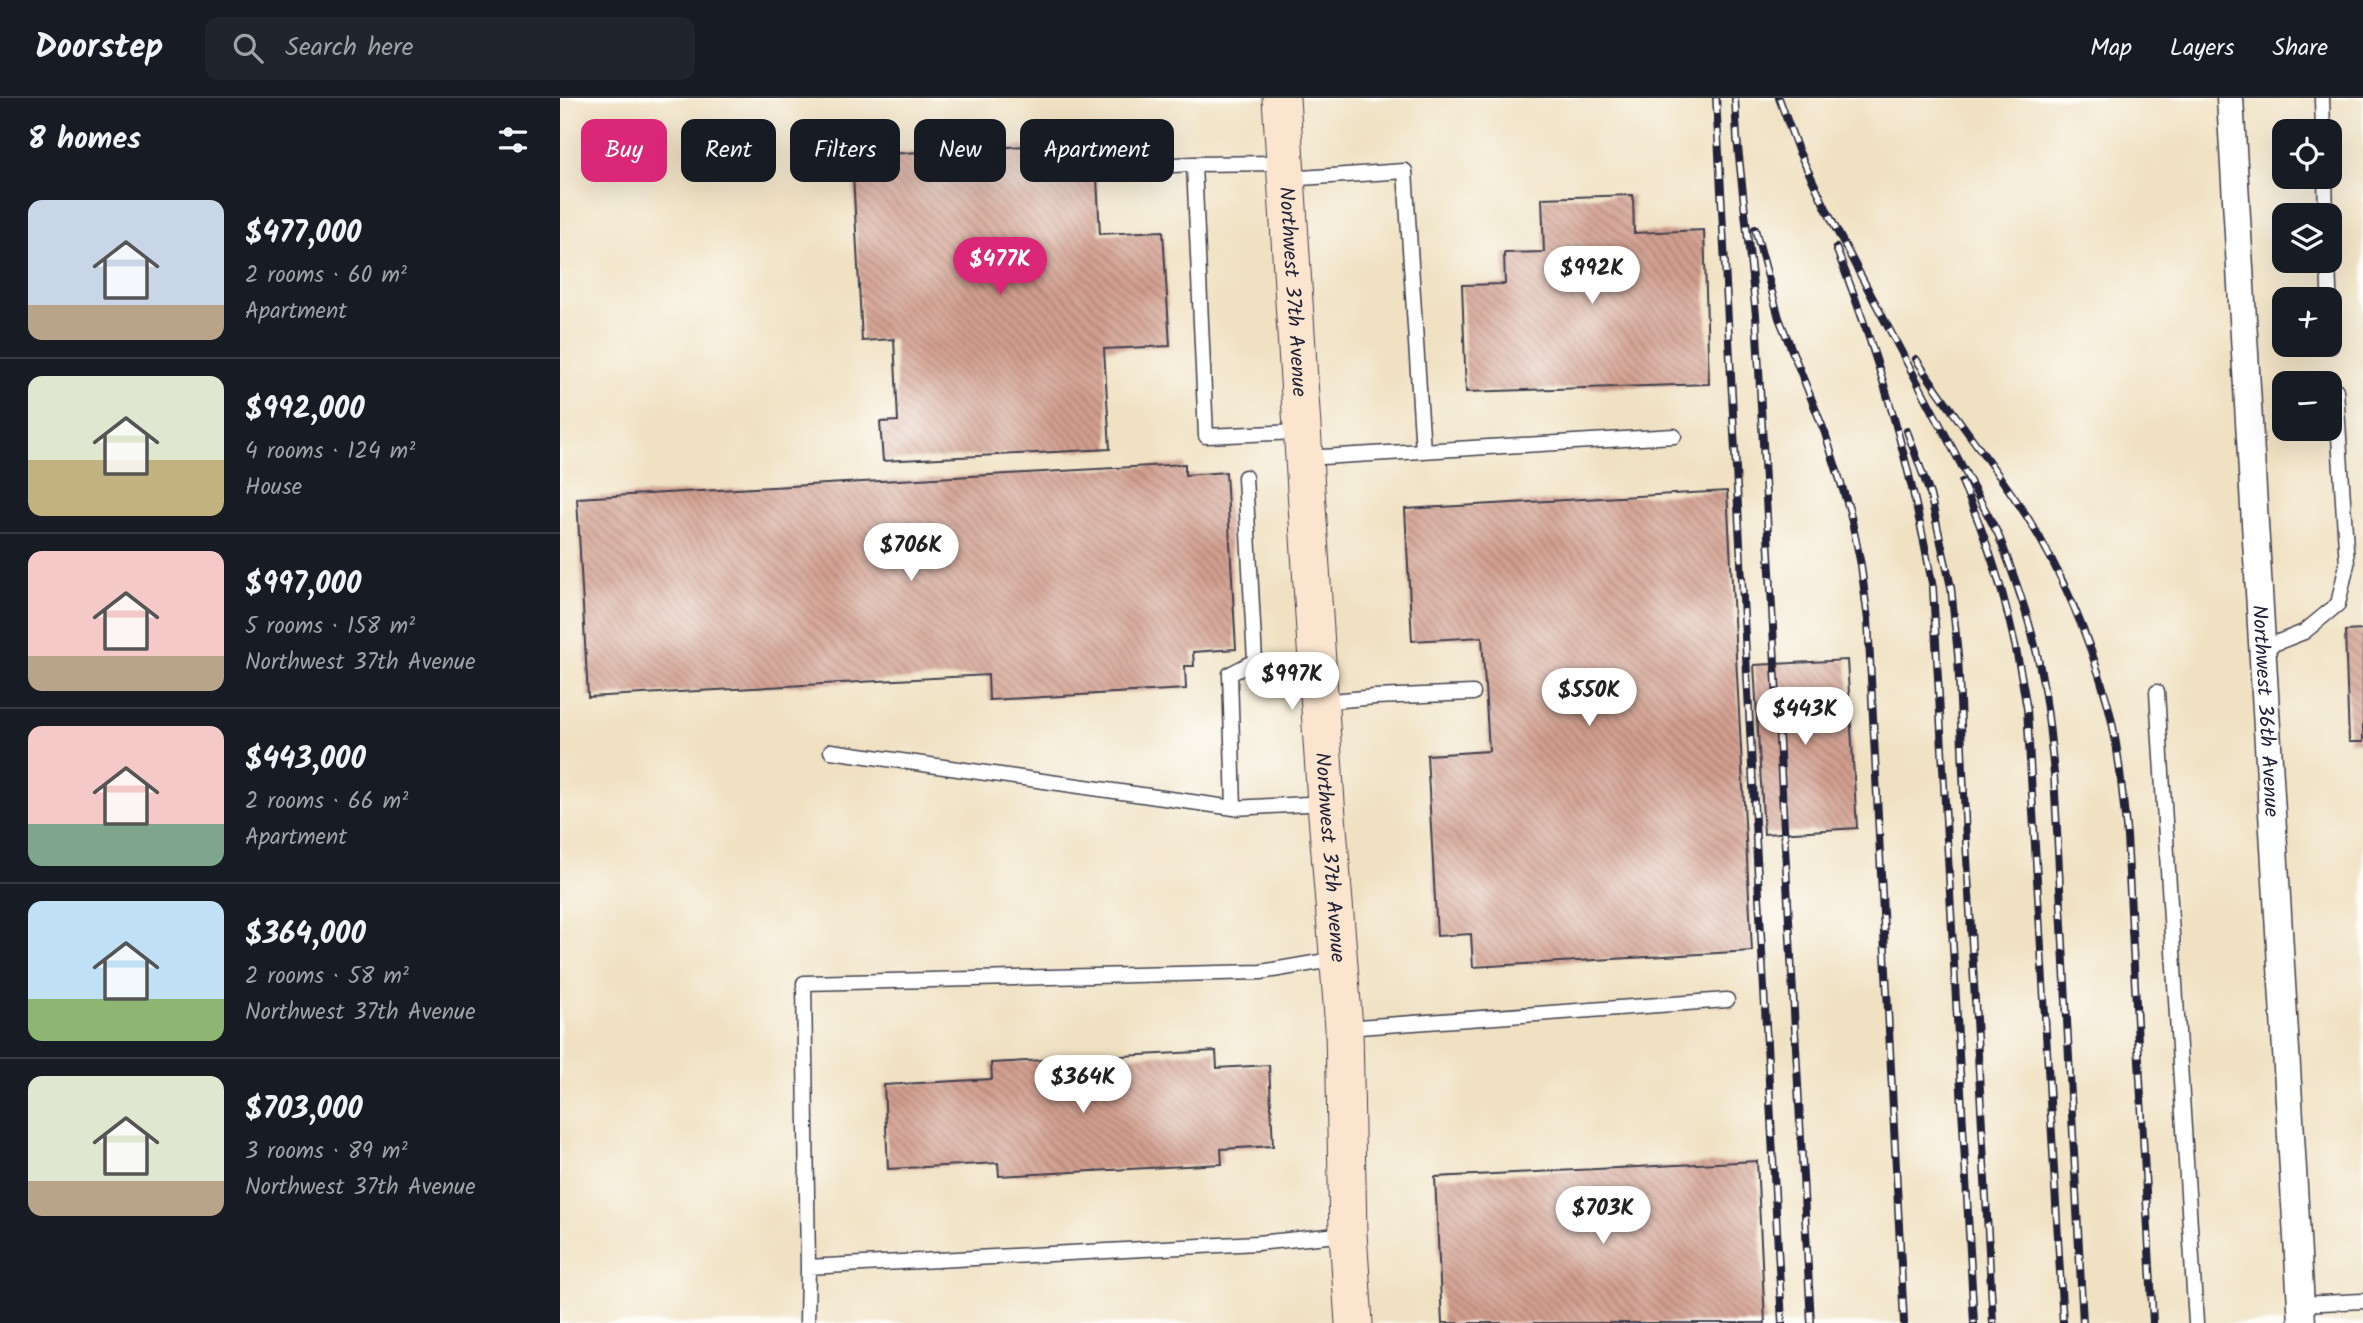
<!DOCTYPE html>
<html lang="en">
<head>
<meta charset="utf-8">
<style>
	:root { --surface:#171b24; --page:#20242c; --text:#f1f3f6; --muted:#9ea1a6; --line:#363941; --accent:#db2777 }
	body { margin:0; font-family:Kalam,sans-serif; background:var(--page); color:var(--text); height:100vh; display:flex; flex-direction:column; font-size:26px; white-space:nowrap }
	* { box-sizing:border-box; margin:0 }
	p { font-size:23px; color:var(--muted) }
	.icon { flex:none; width:38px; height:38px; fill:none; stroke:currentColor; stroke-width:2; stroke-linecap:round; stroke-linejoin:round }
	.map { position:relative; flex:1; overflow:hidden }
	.details { display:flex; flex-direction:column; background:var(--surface); width:560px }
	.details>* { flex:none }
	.hud { position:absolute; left:21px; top:21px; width:665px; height:63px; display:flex; gap:14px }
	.controls { position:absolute; left:1712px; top:21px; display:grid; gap:14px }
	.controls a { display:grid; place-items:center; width:70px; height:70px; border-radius:14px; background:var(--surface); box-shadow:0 7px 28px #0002; font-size:35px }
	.price { position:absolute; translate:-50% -60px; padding:0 16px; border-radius:24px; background:#fff; color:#222; font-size:23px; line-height:46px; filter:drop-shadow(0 2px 4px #0008) }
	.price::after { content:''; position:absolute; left:50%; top:42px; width:21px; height:16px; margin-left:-10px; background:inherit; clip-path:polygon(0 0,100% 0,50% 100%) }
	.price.active { background:var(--accent); color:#fff }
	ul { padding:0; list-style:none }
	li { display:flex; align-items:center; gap:21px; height:175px; padding:0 28px }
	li+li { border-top:2px solid var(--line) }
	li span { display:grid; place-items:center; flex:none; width:196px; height:140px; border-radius:14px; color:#555 }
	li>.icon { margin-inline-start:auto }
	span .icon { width:84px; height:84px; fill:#fffc; stroke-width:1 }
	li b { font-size:30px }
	h2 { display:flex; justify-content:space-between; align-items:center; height:84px; padding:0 28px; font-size:30px }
	.pill { padding:0 24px; border-radius:14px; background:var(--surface); box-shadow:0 7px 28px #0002; font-size:24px; line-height:63px }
	.pill.active { background:var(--accent); color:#fff }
	header { display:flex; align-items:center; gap:42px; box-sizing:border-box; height:98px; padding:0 35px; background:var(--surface); border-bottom:2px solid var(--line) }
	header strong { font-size:33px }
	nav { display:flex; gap:38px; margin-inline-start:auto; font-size:24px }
	.search { width:490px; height:63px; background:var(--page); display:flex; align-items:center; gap:18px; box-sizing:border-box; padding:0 24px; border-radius:14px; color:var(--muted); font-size:26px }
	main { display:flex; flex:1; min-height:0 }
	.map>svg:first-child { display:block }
	.building { fill:url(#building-back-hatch) }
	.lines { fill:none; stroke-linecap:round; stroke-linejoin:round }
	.lane-casing { stroke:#413f4f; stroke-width:17 }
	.street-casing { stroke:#413f4f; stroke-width:29 }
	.secondary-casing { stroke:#413f4f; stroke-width:39 }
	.lane { stroke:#fff; stroke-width:14 }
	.street { stroke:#fff; stroke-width:26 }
	.secondary { stroke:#fce5cf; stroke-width:37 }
	.rail-casing { stroke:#22223b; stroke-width:8 }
	.rail { stroke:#fdfcf7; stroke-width:5; stroke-dasharray:16; stroke-linecap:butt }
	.labels { text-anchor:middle; stroke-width:5; stroke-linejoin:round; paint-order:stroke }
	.street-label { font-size:21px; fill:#22223b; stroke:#fdfcf7 }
</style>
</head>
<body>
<header>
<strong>Doorstep</strong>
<div class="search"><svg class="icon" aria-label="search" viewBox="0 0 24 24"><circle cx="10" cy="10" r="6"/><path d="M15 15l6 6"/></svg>Search here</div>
<nav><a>Map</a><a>Layers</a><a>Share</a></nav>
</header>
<main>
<section class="details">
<h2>8 homes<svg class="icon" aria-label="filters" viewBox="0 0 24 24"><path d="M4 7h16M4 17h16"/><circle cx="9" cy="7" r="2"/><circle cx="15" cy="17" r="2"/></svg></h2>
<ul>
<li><span style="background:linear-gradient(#c9d6e8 75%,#b9a48a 0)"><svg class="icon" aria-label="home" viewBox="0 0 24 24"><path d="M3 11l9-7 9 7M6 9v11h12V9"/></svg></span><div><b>$477,000</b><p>2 rooms · 60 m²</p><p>Apartment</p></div></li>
<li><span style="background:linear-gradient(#dfe7d0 60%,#c2b280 0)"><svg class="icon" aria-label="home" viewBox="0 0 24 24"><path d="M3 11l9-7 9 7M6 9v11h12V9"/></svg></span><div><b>$992,000</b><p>4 rooms · 124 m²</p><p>House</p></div></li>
<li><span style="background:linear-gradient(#f6c9c9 75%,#b9a48a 0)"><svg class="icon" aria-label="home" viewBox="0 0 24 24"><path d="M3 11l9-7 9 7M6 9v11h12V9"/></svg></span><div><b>$997,000</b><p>5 rooms · 158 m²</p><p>Northwest 37th Avenue</p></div></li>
<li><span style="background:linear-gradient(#f6c9c9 70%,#7fa58c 0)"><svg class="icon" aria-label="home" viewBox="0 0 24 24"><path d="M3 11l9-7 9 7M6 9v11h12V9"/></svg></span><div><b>$443,000</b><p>2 rooms · 66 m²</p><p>Apartment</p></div></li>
<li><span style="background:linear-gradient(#bfe0f5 70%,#8fb573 0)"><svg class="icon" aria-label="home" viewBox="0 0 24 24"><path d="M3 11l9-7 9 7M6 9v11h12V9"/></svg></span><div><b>$364,000</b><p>2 rooms · 58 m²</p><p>Northwest 37th Avenue</p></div></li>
<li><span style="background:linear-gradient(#dfe7d0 75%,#b9a48a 0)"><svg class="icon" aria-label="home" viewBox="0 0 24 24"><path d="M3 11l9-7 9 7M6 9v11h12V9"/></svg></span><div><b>$703,000</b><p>3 rooms · 89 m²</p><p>Northwest 37th Avenue</p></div></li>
</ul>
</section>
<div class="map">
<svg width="1803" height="1225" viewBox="0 0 1803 1225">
	<defs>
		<pattern id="building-back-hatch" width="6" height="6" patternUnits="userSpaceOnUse" patternTransform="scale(1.75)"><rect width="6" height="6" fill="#d29e8e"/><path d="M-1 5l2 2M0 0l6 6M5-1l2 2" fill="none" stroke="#aa8075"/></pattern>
	</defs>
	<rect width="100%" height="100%" fill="#fdfcf7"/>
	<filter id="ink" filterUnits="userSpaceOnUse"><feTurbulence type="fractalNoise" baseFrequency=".0143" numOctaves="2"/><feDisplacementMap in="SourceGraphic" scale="14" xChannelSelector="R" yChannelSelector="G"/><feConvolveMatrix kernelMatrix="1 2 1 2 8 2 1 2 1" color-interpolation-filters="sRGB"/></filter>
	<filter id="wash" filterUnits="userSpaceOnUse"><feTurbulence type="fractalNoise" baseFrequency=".00686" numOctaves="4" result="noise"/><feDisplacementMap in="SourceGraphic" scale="28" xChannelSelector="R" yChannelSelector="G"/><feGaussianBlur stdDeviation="1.57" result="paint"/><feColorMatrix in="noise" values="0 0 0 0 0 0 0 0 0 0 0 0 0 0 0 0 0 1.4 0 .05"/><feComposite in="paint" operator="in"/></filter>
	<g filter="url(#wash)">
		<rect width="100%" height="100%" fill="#f0e1c2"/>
		<g id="blocks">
			<path class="building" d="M 535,44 L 540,136 L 603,133 L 610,248 L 544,251 L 550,351 L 323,363 L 320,324 L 338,323 L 334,241 L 302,243 L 292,58 Z
				M 1073,97 L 1074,135 L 1144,132 L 1149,286 L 906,294 L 902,187 L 945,186 L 944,155 L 984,154 L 982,100 Z
				M 625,366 L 625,377 L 666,374 L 676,551 L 633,554 L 634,568 L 625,568 L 626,591 L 429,602 L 428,577 L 28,599 L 17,400 Z
				M 1167,393 L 1192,853 L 913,869 L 911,836 L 877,838 L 867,657 L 929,653 L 922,539 L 852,543 L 845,411 Z
				M 1803,532 L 1803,644 L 1789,644 L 1785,533 Z
				M 1287,562 L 1297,730 L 1204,736 L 1194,567 Z
				M 656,953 L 657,970 L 709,967 L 713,1048 L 661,1051 L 662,1066 L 439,1078 L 438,1065 L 328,1071 L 324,987 L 432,981 L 431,965 Z
				M 1197,1063 L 1205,1225 L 882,1225 L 875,1079 Z"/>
		</g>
	</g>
	<g filter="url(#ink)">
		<use href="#blocks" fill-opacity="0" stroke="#413f4f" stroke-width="2"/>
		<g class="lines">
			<defs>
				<path id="lane" d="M 1762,0 L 1763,33
					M 634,66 L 724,65
					M 551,70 L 634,66 L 646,338 L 740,334
					M 1765,79 L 1766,117
					M 726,81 L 845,73 L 863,353
					M 1768,163 L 1771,248
					M 745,360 L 1114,338
					M 685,379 L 695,563 L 670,576 L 674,710 L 765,705
					M 1703,550 L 1744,534 L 1778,506 L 1787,466 L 1776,292
					M 1597,594 L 1636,1225
					M 761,604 L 815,599 L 913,595
					M 271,653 L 674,710
					M 777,861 L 701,874 L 244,885 L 248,1169 L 697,1145 L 788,1136
					M 785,930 L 1167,902
					M 1741,1206 L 1803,1203
					M 247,1225 L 248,1169"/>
				<g id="street">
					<path id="s1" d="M 1670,0 L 1742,1225"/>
				</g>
				<g id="secondary">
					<path id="s2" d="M 721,0 L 766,705 L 784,930 L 788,1136 L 794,1225"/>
				</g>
			</defs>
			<use href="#lane" class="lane-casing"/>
			<use href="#street" class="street-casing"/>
			<use href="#secondary" class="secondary-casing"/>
			<use href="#lane" class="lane"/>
			<use href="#street" class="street"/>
			<use href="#secondary" class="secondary"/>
			<defs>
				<path id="rail" d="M 1156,0 L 1222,1225
					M 1175,0 L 1177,40 L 1196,217 L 1251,1225
					M 1219,0 L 1238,52 L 1275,129 L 1438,436 C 1452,472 1466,510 1475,548 C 1486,590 1490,633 1494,676 L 1523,1225
					M 1195,131 L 1219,220 L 1265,335 L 1290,414 L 1301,467 L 1308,522 L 1344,1225
					M 1276,150 C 1321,263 1351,370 1373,490 L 1414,1225
					M 1356,261 C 1391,314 1431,364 1466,417 C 1502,474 1530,542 1548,607 C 1559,649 1562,694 1567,738 L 1593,1225
					M 1347,333 L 1370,396 L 1391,489 L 1398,557 L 1406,742 L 1433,1225
					M 1402,384 C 1436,461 1454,529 1467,611 L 1503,1225"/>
			</defs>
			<use href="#rail" class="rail-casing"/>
			<use href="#rail" class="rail"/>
		</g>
	</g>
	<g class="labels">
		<g class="street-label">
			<text dy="7" stroke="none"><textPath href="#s2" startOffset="194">Northwest 37th Avenue</textPath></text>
			<text dy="7" stroke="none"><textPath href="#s1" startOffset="614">Northwest 36th Avenue</textPath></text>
			<text dy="7" stroke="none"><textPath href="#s2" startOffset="761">Northwest 37th Avenue</textPath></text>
		</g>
	</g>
</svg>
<div class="controls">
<a><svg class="icon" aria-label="locate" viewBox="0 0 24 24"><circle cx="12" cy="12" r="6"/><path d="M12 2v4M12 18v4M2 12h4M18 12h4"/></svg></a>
<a><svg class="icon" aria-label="layers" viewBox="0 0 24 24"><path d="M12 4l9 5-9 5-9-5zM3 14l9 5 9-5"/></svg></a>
<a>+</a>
<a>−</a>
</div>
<b class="price active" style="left:440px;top:199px">$477K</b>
<b class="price" style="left:1032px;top:208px">$992K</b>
<b class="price" style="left:351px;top:485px">$706K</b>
<b class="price" style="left:732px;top:614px">$997K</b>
<b class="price" style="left:1029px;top:630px">$550K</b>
<b class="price" style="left:1245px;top:649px">$443K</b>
<b class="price" style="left:523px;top:1017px">$364K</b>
<b class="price" style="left:1043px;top:1148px">$703K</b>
<div class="hud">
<a class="pill active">Buy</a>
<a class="pill">Rent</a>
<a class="pill">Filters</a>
<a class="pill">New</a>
<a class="pill">Apartment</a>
</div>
</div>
</main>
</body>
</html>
